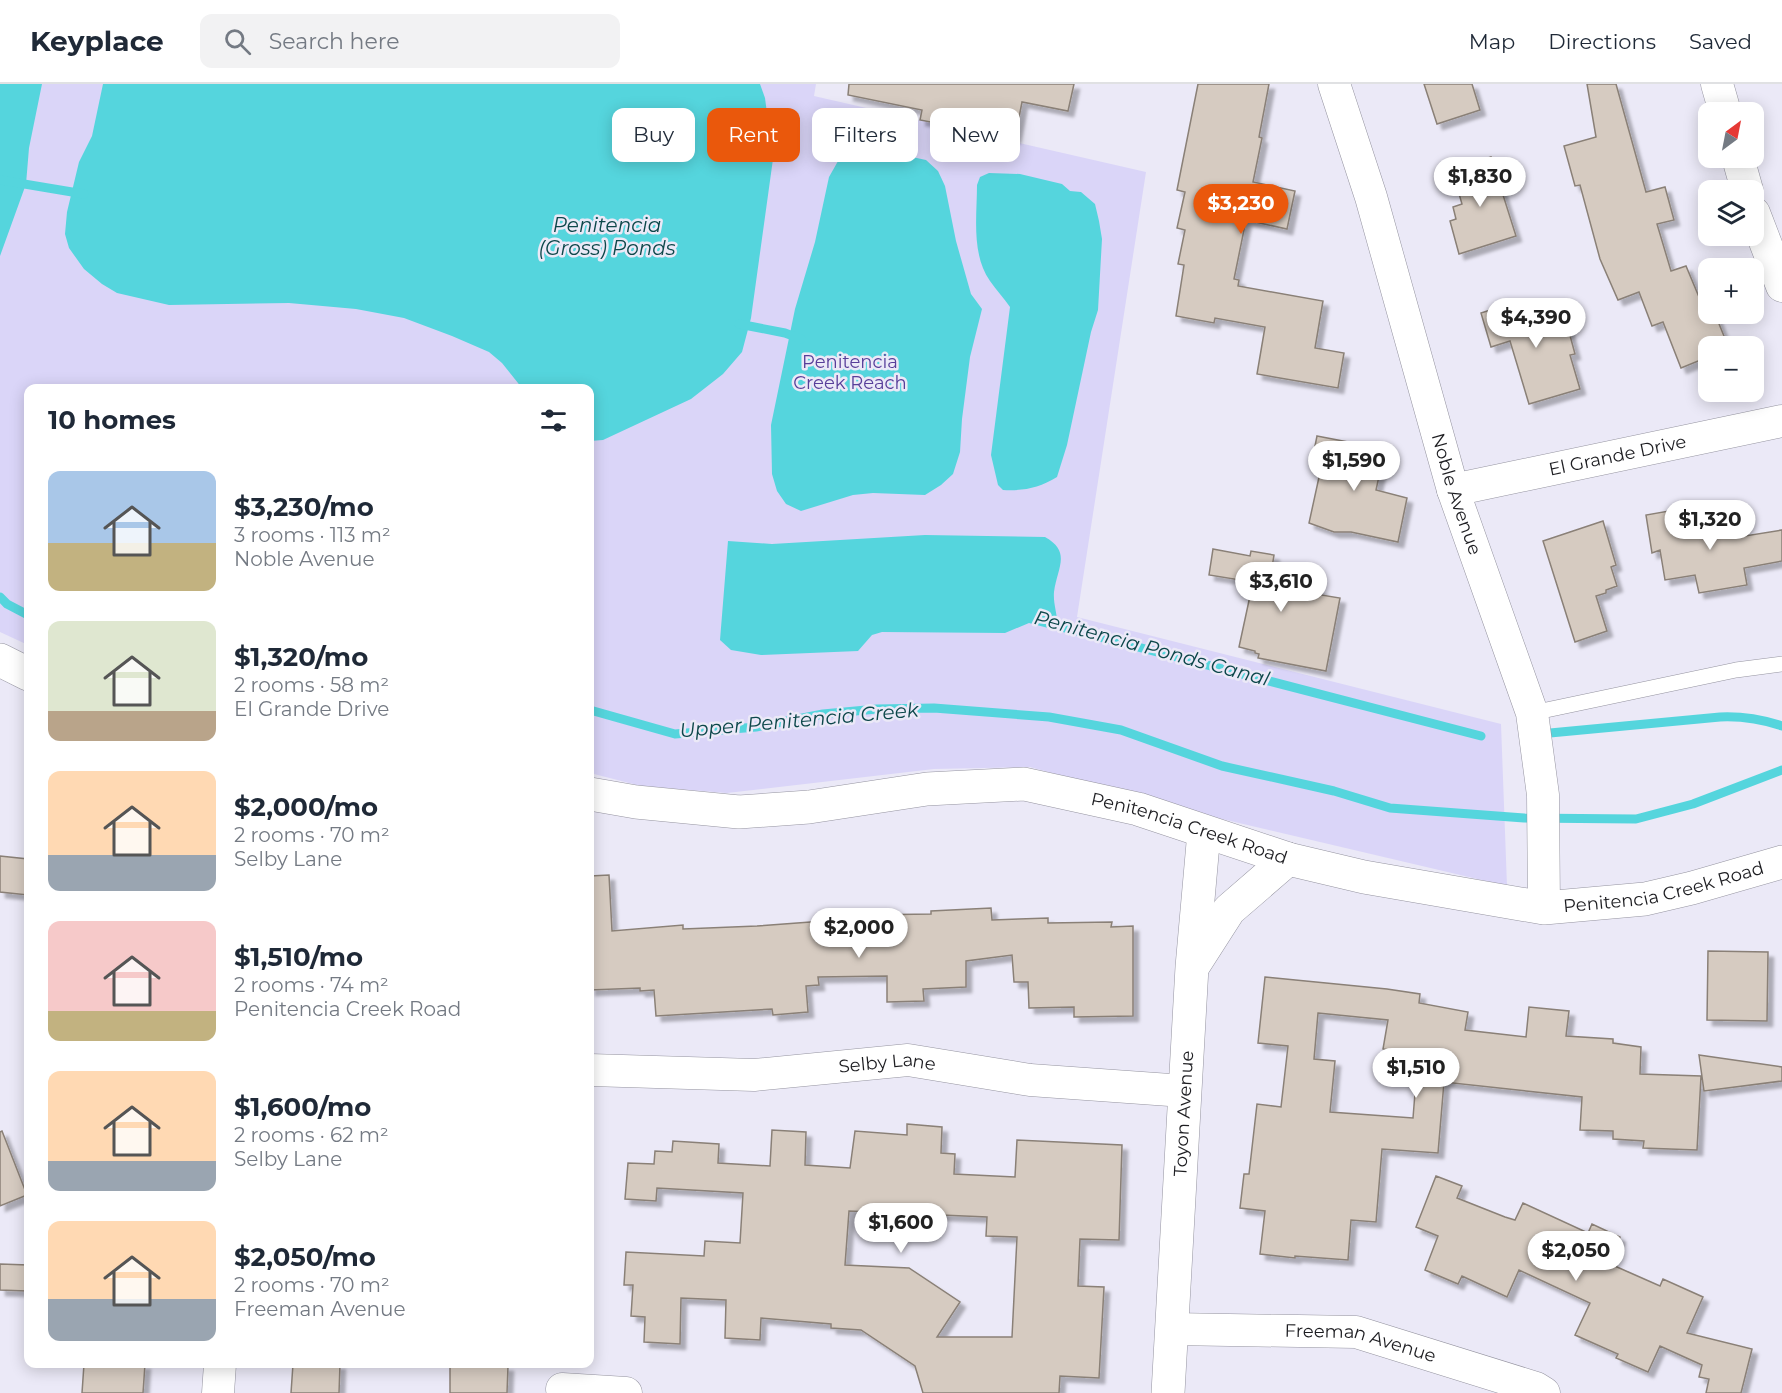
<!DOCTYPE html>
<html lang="en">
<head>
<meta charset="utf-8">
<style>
	:root { --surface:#fff; --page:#f2f2f3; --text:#1f2937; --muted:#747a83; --line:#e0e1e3; --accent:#ea580c }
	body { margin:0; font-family:Montserrat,sans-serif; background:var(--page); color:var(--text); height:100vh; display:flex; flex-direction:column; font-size:22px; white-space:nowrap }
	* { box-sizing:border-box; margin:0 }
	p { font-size:20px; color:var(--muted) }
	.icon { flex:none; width:33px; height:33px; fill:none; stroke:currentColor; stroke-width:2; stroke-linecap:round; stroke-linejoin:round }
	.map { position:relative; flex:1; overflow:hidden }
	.panel { position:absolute; left:24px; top:300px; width:570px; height:984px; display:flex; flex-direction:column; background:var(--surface); border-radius:12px; box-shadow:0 3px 15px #0003 }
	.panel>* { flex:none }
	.guide { position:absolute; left:612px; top:24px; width:570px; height:54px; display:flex; gap:12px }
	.needle { width:39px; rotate:32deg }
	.fabs { position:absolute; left:1698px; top:18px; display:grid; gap:12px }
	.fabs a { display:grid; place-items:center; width:66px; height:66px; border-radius:12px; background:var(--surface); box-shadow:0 3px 15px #0003; font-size:30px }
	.price { position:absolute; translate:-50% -51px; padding:0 14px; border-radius:21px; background:#fff; color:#222; font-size:20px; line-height:39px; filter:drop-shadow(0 2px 3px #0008) }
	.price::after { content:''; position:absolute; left:50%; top:36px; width:18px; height:14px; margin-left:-9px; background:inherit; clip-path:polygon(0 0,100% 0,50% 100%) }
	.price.active { background:var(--accent); color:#fff }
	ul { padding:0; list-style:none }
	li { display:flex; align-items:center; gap:18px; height:150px; padding:0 24px }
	li span { display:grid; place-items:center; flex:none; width:168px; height:120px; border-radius:12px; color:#555 }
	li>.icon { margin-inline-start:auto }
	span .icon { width:72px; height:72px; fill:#fffc; stroke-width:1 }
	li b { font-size:26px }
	h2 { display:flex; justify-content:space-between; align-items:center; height:72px; padding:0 24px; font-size:26px }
	.chip { padding:0 21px; border-radius:12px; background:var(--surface); box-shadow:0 3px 15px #0003; font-size:21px; line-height:54px }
	.chip.active { background:var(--accent); color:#fff }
	header { display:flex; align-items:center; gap:36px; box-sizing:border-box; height:84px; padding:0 30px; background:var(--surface); border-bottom:2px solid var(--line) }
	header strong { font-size:28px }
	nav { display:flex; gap:33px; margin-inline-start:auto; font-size:21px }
	.search { width:420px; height:54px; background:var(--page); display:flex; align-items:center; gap:15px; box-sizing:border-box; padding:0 21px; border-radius:12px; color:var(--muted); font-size:22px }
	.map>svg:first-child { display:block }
	.green { fill:#dad5f8 }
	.water { fill:#55d5dd }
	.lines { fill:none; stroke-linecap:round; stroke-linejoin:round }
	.stream { stroke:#55d5dd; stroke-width:9 }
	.building { fill:#d6cbc1; stroke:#8a8077; stroke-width:1.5; fill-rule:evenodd; filter:url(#shadow) }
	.lane-casing { stroke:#9594a0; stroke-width:16 }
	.street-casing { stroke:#9594a0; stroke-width:33 }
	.secondary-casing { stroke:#9594a0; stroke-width:34 }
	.lane { stroke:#fff; stroke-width:15 }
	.street { stroke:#fff; stroke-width:32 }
	.secondary { stroke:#fff; stroke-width:33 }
	.labels { text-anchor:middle; stroke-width:5; stroke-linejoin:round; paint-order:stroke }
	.park-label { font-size:18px; fill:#573e99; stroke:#ebe9f7 }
	.street-label { font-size:18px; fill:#1d1d21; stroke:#ebe9f7 }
	.water-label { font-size:20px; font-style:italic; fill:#0c474a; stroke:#ebe9f7 }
</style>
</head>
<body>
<header>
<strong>Keyplace</strong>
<div class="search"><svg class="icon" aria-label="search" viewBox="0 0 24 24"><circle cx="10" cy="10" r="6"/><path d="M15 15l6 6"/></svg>Search here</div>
<nav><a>Map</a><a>Directions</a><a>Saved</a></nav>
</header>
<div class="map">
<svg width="1782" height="1309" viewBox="0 0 1782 1309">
	<defs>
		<filter id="shadow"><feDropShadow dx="5.5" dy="5.5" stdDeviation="1.5" flood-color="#0004"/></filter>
	</defs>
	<rect width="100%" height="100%" fill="#ebe9f7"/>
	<path class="green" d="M 0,0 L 816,0 L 814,12 L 1146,88 L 1077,533 L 1501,640 L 1507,802 L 1205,731 L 1030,683 L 934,685 L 727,709 L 641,702 L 590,689 L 590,304 L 28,304 L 28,561 L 0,548 Z"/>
	<path class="water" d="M 0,0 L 42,0 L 29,64 L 26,100 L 0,172 Z
		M 103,0 L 760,0 L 765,14 L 773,75 L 751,234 L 742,268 L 723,290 L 691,315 L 603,356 L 590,357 L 590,304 L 522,304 L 502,279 L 489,268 L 452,252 L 404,234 L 356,225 L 289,219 L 169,221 L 117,209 L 102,200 L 84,185 L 69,164 L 65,150 L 67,128 L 79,78 L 92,52 Z
		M 861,62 L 926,76 L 938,87 L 945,102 L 956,157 L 971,210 L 982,225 L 970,273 L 962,335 L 960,368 L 953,390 L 941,401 L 925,411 L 873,409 L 853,411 L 801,427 L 786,420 L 777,407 L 772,390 L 771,341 L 795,225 L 815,158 L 829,93 L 846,63 Z
		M 989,89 L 1020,90 L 1062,100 L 1070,107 L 1081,108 L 1095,120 L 1099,137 L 1102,155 L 1098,226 L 1091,248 L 1067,361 L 1057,393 C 1039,404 1024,407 1003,406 L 998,401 L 991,371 L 1010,223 C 1004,214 996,206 990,197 C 971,170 977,132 977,101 L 980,93 Z
		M 925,451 L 1045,453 C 1072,468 1057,484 1054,508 C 1053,521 1058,530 1057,542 L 1052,545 L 1029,539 L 1005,549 L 882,548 L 872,551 L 858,567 L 761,571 L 731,566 L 720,556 L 728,457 L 772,460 Z"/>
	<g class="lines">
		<path class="stream" d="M 0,96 L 84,110
			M 739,240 L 785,249 L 801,255
			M 0,513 L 7,520 L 28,531
			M 1045,537 L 1057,542 L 1481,652
			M 590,626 L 675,650 L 756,643 L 823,630 L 877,625 L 934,624 L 1049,633 L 1121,646 L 1222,682 L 1334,707 L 1390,724 L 1524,734 L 1636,735 L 1693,720 L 1782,686
			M 1550,649 L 1720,633 C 1742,632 1761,635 1782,642"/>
	</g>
	<path class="building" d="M 849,0 L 1074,0 L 1068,27 L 1022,18 L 1015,54 L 920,36 L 922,26 L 848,11 Z
		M 1198,0 L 1269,0 L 1259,53 L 1262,54 L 1253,98 L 1295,107 L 1287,145 L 1246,136 L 1234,195 L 1239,196 L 1238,202 L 1323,217 L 1315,264 L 1344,269 L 1338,304 L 1257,290 L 1265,243 L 1215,234 L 1214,239 L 1176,232 L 1184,181 L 1178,180 L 1185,146 L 1177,144 L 1185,108 L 1177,106 Z
		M 1424,0 L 1472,0 L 1480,26 L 1437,40 Z
		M 1587,0 L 1616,0 L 1646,108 L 1665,103 L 1674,136 L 1657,140 L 1671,187 L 1686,182 L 1699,213 L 1707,209 L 1708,230 L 1715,230 L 1728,262 L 1708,262 L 1708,273 L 1681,284 L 1663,238 L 1652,242 L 1639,208 L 1618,216 L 1600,175 L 1580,101 L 1575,102 L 1564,62 L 1596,53 Z
		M 1491,73 L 1516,152 L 1459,170 L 1450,137 L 1456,135 L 1453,123 L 1462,120 L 1452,86 Z
		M 1515,218 L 1519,232 L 1543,224 L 1544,227 L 1555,224 L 1562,246 L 1568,244 L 1575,270 L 1570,271 L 1580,305 L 1529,320 L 1510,257 L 1491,263 L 1481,229 Z
		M 1317,352 L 1385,365 L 1376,406 L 1407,414 L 1398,458 L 1351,448 L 1334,448 L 1309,439 L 1321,384 L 1311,382 Z
		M 1680,425 L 1684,448 L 1737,440 L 1739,453 L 1782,446 L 1782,477 L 1744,484 L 1747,501 L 1699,509 L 1695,491 L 1665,496 L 1660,466 L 1652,469 L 1646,431 Z
		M 1603,437 L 1616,481 L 1611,483 L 1617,502 L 1606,506 L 1606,509 L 1596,512 L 1607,547 L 1575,558 L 1543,457 Z
		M 1213,465 L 1250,472 L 1251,467 L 1274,471 L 1270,496 L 1322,506 L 1321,511 L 1340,514 L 1326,587 L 1258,574 L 1259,570 L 1255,569 L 1255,567 L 1239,563 L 1253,498 L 1209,491 Z
		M 0,772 L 28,775 L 28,811 L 0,808 Z
		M 609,791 L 612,847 L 683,841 L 683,845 L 757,842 L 864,834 L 864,831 L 931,830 L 931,827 L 991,824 L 992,836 L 1048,834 L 1048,839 L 1112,838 L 1111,843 L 1133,842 L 1133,932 L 1074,933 L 1074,923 L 1029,924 L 1028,898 L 1014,898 L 1012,871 L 966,877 L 966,903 L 923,905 L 924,917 L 887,918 L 887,892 L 818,893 L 819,901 L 806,902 L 808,928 L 773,931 L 772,925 L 656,932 L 654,906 L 640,907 L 640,904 L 590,906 L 590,792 Z
		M 1708,867 L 1768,868 L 1767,937 L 1707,936 Z
		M 1265,893 L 1387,905 L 1420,910 L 1419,919 L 1468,928 L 1465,946 L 1526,953 L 1529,923 L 1569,927 L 1566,952 L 1613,955 L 1613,959 L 1641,963 L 1640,990 L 1701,992 L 1697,1066 L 1643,1064 L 1644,1057 L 1613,1055 L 1613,1047 L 1580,1046 L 1582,1013 L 1444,998 L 1438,1069 L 1382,1065 L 1376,1138 L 1351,1136 L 1348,1176 L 1295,1172 L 1295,1174 L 1260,1170 L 1265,1127 L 1240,1124 L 1244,1090 L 1249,1090 L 1257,1020 L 1281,1023 L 1288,962 L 1258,959 ZM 1318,929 L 1388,936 L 1383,965 L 1418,971 L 1413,1034 L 1330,1028 L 1335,977 L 1314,975 Z
		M 1699,971 L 1782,983 L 1782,997 L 1704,1007 Z
		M 907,1040 L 942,1043 L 941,1069 L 955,1070 L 954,1090 L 1015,1093 L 1017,1056 L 1122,1061 L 1119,1156 L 1080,1155 L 1078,1202 L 1104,1203 L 1099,1294 L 1060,1292 L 1059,1309 L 923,1309 L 915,1282 L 861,1246 L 831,1244 L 831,1240 L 761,1234 L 760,1256 L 725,1254 L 726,1216 L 681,1214 L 680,1260 L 644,1258 L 645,1233 L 631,1232 L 633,1201 L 624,1201 L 626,1168 L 704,1172 L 705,1157 L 740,1159 L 743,1109 L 657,1104 L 656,1117 L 625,1115 L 628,1079 L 654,1080 L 655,1067 L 672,1068 L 673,1057 L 719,1060 L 718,1079 L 770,1082 L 772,1046 L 806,1048 L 805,1081 L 850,1084 L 855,1047 L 907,1051 ZM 849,1127 L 987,1133 L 986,1152 L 1017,1153 L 1012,1253 L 937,1253 L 960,1218 L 909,1184 L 845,1181 Z
		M 2,1047 L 27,1111 L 0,1122 L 0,1048 Z
		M 1436,1092 L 1462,1102 L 1457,1114 L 1505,1133 L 1515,1136 L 1523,1119 L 1588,1149 L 1592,1140 L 1620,1153 L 1608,1179 L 1660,1202 L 1663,1195 L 1703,1213 L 1687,1249 L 1752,1265 L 1741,1309 L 1706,1309 L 1709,1295 L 1699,1293 L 1702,1281 L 1660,1262 L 1648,1288 L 1616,1274 L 1618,1270 L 1575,1251 L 1590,1219 L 1519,1186 L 1507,1213 L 1462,1192 L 1458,1200 L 1425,1186 L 1438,1152 L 1416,1143 Z
		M 0,1180 L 28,1181 L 27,1207 L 0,1206 Z
		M 84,1280 L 145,1280 L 143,1309 L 82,1309 Z
		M 293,1280 L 340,1280 L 339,1309 L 291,1309 Z
		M 450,1280 L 508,1282 L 507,1309 L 450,1309 Z"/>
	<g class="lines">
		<defs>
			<path id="lane" d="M 1532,629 L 1736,586 L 1782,580"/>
			<g id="street">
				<path id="s1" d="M 1334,0 L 1371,113 L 1453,406 L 1532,629 L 1543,711 L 1544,824"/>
				<path d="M 1717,0 L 1725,28"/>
				<path d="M 1738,74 L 1747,106"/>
				<path d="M 1754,129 L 1782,202"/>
				<path id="s2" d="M 1453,406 L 1782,337"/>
				<path id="s3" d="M 590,986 L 754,991 L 908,976 L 1030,996 L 1184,1007"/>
				<path id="s4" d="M 1172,1245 L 1356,1248 L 1536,1304 L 1544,1309"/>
				<path d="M 562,1305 L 626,1309"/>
				<path d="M 218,1309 L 220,1280"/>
			</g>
			<g id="secondary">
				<path d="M 0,576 L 28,590"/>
				<path id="s5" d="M 590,710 L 636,718 L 739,728 L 809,723 L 927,705 L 1024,700 L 1138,725 L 1288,775 L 1364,793 L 1544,824 L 1645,815 L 1692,804 L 1782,778"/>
				<path d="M 1195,879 L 1229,826 L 1288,775"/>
				<path id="s6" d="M 1168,1309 L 1192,883 L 1204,748"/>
			</g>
		</defs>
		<use href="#lane" class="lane-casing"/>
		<use href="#street" class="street-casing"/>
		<use href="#secondary" class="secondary-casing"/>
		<use href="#lane" class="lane"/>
		<use href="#street" class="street"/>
		<use href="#secondary" class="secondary"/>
	</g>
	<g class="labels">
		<g class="park-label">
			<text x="850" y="284">Penitencia<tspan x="850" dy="21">Creek Reach</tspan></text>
		</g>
		<g class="street-label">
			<text dy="6" stroke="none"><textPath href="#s2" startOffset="168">El Grande Drive</textPath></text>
			<text dy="6" stroke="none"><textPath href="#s1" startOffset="428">Noble Avenue</textPath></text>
			<text dy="6" stroke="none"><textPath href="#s5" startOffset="608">Penitencia Creek Road</textPath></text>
			<text dy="6" stroke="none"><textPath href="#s5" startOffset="1094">Penitencia Creek Road</textPath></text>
			<text dy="6" stroke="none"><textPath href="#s3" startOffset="298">Selby Lane</textPath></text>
			<text dy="6" stroke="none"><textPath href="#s6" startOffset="280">Toyon Avenue</textPath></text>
			<text dy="6" stroke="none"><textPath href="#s4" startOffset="190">Freeman Avenue</textPath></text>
		</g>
		<g class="water-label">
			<text x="607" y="148">Penitencia<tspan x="607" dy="23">(Gross) Ponds</tspan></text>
			<text transform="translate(1152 564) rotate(15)" y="7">Penitencia Ponds Canal</text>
			<text transform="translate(799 636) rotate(-5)" y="7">Upper Penitencia Creek</text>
		</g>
	</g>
</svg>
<div class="fabs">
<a><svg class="needle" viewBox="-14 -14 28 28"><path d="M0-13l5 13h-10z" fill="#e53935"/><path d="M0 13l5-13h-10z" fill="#747a83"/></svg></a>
<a><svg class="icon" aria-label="layers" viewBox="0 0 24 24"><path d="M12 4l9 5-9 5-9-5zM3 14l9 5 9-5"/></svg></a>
<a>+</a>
<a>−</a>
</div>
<b class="price" style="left:1480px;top:124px">$1,830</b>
<b class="price active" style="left:1241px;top:151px">$3,230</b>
<b class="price" style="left:1536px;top:265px">$4,390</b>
<b class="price" style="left:1354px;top:408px">$1,590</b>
<b class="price" style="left:1710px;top:467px">$1,320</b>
<b class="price" style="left:1281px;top:529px">$3,610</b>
<b class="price" style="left:859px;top:875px">$2,000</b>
<b class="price" style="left:1416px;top:1015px">$1,510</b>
<b class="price" style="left:901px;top:1170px">$1,600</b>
<b class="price" style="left:1576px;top:1198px">$2,050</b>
<div class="guide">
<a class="chip">Buy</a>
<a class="chip active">Rent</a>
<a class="chip">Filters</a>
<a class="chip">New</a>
</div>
<section class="panel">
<h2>10 homes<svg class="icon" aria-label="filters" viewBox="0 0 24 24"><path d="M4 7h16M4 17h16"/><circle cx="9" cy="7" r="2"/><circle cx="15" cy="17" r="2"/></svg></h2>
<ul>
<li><span style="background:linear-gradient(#a9c7e8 60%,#c2b280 0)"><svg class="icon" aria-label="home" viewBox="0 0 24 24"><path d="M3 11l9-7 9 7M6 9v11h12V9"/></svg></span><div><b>$3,230/mo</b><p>3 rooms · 113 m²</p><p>Noble Avenue</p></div></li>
<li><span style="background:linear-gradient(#dfe7d0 75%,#b9a48a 0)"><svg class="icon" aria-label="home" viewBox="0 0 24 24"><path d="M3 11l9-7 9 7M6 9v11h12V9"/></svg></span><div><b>$1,320/mo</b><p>2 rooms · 58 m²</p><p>El Grande Drive</p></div></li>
<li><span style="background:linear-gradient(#ffd9b3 70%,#9aa5b1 0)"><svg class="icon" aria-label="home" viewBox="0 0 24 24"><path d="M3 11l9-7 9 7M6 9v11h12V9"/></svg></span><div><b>$2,000/mo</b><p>2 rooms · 70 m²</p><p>Selby Lane</p></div></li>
<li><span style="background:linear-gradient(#f6c9c9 75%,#c2b280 0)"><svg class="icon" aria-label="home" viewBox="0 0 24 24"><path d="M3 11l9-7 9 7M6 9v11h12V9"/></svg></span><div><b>$1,510/mo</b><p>2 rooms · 74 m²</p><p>Penitencia Creek Road</p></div></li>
<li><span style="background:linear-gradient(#ffd9b3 75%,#9aa5b1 0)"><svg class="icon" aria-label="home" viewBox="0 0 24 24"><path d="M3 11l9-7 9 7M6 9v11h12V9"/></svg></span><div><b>$1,600/mo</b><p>2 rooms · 62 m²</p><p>Selby Lane</p></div></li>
<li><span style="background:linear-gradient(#ffd9b3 65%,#9aa5b1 0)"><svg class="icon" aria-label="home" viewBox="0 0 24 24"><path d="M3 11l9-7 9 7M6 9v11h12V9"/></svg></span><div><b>$2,050/mo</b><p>2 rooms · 70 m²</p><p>Freeman Avenue</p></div></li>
</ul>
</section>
</div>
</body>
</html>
